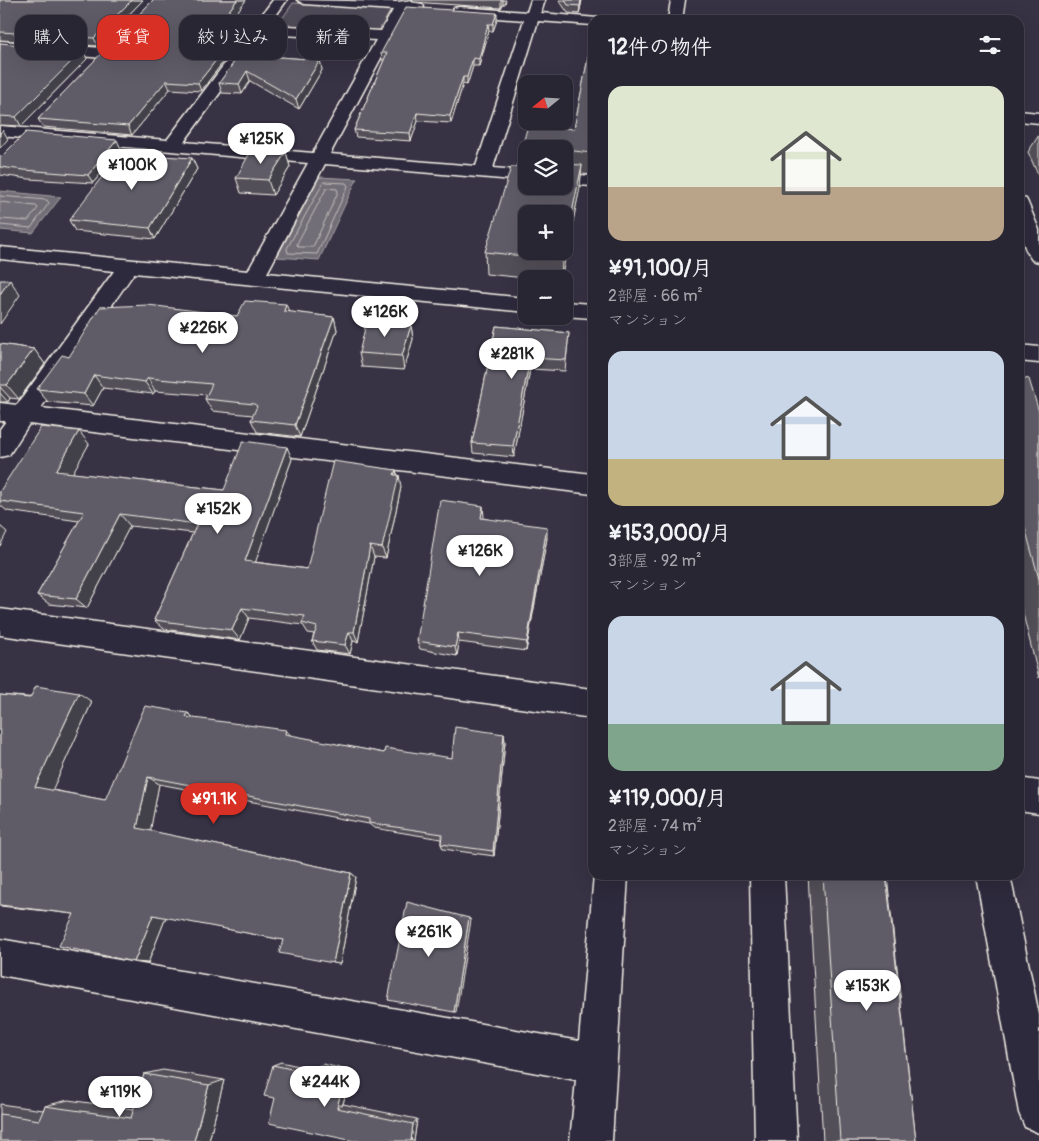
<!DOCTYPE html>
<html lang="ja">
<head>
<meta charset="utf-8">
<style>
	:root { --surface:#292633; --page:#312e3b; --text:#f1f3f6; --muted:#a5a5ac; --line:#45434e; --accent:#d93025 }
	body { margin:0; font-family:Pangolin,"Klee One",sans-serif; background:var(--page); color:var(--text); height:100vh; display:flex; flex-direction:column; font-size:19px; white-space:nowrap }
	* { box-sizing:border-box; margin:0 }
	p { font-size:16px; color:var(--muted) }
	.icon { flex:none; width:28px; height:28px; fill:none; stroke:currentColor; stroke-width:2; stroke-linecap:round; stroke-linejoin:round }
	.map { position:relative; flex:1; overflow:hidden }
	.sheet { position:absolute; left:588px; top:15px; width:436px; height:865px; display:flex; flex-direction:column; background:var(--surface); border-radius:15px; box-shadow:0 5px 20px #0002,0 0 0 1px var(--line) }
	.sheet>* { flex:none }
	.hud { position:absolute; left:15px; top:15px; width:475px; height:45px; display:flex; gap:10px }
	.needle { width:32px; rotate:252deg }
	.buttons { position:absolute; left:518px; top:75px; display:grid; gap:10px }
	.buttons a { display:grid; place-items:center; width:55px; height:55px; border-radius:10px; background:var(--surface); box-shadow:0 5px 20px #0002,0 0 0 1px var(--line); font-size:25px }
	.price { position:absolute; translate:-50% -42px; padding:0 11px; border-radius:18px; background:#fff; color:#222; font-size:16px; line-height:32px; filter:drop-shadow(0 1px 2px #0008) }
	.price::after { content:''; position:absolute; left:50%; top:30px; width:15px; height:11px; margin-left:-8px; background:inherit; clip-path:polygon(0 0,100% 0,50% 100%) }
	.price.current { background:var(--accent); color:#fff }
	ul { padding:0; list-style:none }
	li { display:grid; align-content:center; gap:10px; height:265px; padding:0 20px }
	li span { display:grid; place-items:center; height:155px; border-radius:15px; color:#555 }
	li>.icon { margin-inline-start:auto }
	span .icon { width:90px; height:90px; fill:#fffc; stroke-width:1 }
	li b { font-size:21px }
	h2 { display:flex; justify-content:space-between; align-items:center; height:60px; padding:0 20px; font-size:21px }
	.chip { padding:0 18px; border-radius:15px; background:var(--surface); box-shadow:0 5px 20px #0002,0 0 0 1px var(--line); font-size:18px; line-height:45px }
	.chip.current { background:var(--accent); color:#fff }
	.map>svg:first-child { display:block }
	.green { fill:#504b59; stroke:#a29ea0 }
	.water { fill:#726e77; stroke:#a6a2a4 }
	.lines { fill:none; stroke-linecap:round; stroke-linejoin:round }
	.shore { stroke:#c0bdbb; stroke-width:1 }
	.minor-casing { stroke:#f4f1e8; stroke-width:3 }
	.minor { fill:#2f2a3d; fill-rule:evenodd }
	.wall { fill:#524f59; stroke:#f4f1e8; fill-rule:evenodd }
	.shaded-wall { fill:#424048; stroke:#f4f1e8 }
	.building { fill:#5f5c67; stroke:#f4f1e8; fill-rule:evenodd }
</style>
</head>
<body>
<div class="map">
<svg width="1039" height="1141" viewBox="0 0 1039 1141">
	<rect width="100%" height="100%" fill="#373244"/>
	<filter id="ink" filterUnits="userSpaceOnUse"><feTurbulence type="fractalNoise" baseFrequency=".02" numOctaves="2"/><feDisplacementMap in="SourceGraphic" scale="10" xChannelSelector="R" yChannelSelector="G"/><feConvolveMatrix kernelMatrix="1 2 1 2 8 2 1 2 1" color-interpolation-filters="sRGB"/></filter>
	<g filter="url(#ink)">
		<path class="green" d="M 293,3 L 392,8 L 378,32 L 277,26 Z"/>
		<path class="water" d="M 319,177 L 357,179 L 319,260 L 277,257 Z
			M 0,191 L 61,197 L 33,233 L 0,230 Z"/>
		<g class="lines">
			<path class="shore" d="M 324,182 L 346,183 L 348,186 L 317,254 L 288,253 L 287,249 Z
				M 327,188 L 337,189 L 338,192 L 313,247 L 298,247 L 297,244 Z
				M 0,196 L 47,200 L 49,203 L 31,228 L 0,225
				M 0,202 L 36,206 L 38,208 L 28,221 L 0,219"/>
			<defs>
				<path id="minor" d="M 273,0 L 287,0 L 269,25 L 381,31 L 393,10 L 304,4 L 297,0 L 397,2 L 412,0 L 411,2 L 422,4 L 424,7 L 422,10 L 406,11 L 330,154 L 476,166 L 524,20 L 459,15 L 454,14 L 452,11 L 454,8 L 459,7 L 527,12 L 531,0 L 545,0 L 541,13 L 597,18 L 599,20 L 592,20 L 592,25 L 538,21 L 493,168 L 526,171 L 526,181 L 325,164 L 267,273 L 526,298 L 526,312 L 134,273 L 41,408 L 592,474 L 592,494 L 29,424 L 9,455 L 0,457 L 0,429 L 6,421 L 0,421 L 0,403 L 17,405 L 114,271 L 0,259 L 0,247 L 248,271 L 308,163 L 0,136 L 0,126 L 167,140 ZM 263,34 L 376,40 L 313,153 L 184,142 Z
					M 671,0 L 685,0 L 682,20 L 668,20 Z
					M 0,41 L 103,48 L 108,50 L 111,53 L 108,56 L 103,58 L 0,49 Z
					M 1019,111 L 1039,113 L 1039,123 L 1019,121 Z
					M 564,174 L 592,176 L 592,186 L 564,184 Z
					M 1019,197 L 1026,199 L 1028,203 L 1039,230 L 1039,262 L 1032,260 C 1019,242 1018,219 1019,197 Z
					M 564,302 L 592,304 L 592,318 L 564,316 Z
					M 1019,345 L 1039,347 L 1039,363 L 1019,361 Z
					M 0,609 L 592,689 L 592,718 L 0,635 Z
					M 1019,778 L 1039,781 L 1039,813 L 1019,810 Z
					M 594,875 L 628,875 L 612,1141 L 570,1141 L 576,1080 L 0,975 L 0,939 L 579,1041 Z
					M 750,875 L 784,875 L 797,1141 L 755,1141 Z
					M 976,875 L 1010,875 L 1039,1015 L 1039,1133 L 1025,1127 L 1019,1113 Z"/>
			</defs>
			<use href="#minor" class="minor-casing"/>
			<use href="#minor" class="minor"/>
		</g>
		<path class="wall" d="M 0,0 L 143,0 L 98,46 L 0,40 Z
			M 153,0 L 246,0 L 206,53 L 223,62 L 201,91 L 170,89 L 132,135 L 43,127 L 38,119 Z
			M 413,0 L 506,0 L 505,4 L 503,4 L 501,8 L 413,2 Z
			M 559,0 L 582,0 L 579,14 L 568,13 Z
			M 497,20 L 493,31 L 489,31 L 479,66 L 473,66 L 467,85 L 463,84 L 451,123 L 418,121 L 411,141 L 356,137 L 354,130 L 384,60 L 382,60 L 381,53 Z
			M 592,37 L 592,175 L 581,174 L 580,187 L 561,279 L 535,279 L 486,274 L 485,252 L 516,167 L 522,161 L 522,147 L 574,129 ZM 526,149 L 564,149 L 526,186 Z
			M 0,43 L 87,59 L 21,126 L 0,125 Z
			M 240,54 L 320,60 L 322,70 L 299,109 L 250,81 L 242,94 L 222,93 L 219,83 Z
			M 1039,135 L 1039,177 L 1028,152 Z
			M 121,149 L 93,183 L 29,179 L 0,175 L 0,157 Z
			M 286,152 L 290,167 L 273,195 L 241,193 L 236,178 Z
			M 192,158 L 197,169 L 155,239 L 75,231 L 69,220 Z
			M 289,312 L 334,317 L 337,330 L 300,437 L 257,432 L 251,420 L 253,415 L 212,411 L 205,399 L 207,395 L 155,391 L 153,394 L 103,388 L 93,406 L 48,402 L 37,389 L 69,357 L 237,316 Z
			M 411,325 L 413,339 L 404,370 L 362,367 L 359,353 Z
			M 496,326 L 569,333 L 565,371 L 530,369 L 514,457 L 473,453 L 472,443 Z
			M 0,344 L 34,349 L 45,364 L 19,399 L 10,398 L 8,402 L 0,402 Z
			M 1019,377 L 1039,412 L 1039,678 L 1019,598 Z
			M 89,444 L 72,473 L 224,490 L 292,459 L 255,562 L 307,569 L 396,470 L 401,487 L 386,558 L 374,557 L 358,642 L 353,641 L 350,654 L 317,650 L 312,641 L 314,634 L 308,633 L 303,625 L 249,618 L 240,640 L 164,629 L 154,620 L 193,533 L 130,526 L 87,608 L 49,604 L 37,595 L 79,521 L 7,511 L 0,505 L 0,491 Z
			M 484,518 L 547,538 L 526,651 L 459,642 L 457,656 L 420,649 L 417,641 Z
			M 0,695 L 92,702 L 52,790 L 105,800 L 188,713 L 193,718 L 384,753 L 452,758 L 504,734 L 505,742 L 494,856 L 443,849 L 441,844 L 441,839 L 374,828 L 369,824 L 159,784 L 150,831 L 351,873 L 356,877 L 340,964 L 333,963 L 283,940 L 166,917 L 148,963 L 134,962 L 74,914 L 0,906 Z
			M 808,875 L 912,875 L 899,879 L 887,876 L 916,1141 L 823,1141 Z
			M 281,1062 L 315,1070 L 316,1067 L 323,1064 L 351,1071 L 343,1104 L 417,1119 L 414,1141 L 275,1098 L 273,1065 Z
			M 163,1070 L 224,1080 L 209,1141 L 0,1141 L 0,1104 L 43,1110 L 45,1106 L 68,1100 L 134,1109 L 144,1074 Z"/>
		<path class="shaded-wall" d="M 132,0 L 143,0 L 98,46 L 94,38 Z
			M 237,0 L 246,0 L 201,61 L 198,52 Z
			M 501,0 L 503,0 L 503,4 L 501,8 Z
			M 581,0 L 582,0 L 579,14 L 580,6 Z
			M 497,13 L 497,20 L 493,31 L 493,24 Z
			M 488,24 L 489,31 L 479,66 L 479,59 Z
			M 83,50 L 87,59 L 21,126 L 16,117 Z
			M 221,54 L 223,62 L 201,91 L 198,83 Z
			M 473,58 L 473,66 L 467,85 L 467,77 Z
			M 320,60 L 322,70 L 299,109 L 296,99 Z
			M 247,71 L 250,81 L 242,94 L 239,84 Z
			M 463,77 L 463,84 L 451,123 L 450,116 Z
			M 166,81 L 170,89 L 132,135 L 128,126 Z
			M 417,113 L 418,121 L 411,141 L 410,133 Z
			M 3,130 L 8,139 L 0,148 L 0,133 Z
			M 117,140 L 121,149 L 93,183 L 88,175 Z
			M 286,152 L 290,167 L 273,195 L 268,180 Z
			M 192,158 L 197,169 L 155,239 L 150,228 Z
			M 582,165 L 580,187 L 561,279 L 562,260 Z
			M 10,280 L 20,295 L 0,324 L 0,294 Z
			M 286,304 L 291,317 L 284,311 Z
			M 334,317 L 337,330 L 300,437 L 295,425 Z
			M 411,325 L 413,339 L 404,370 L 402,356 Z
			M 34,349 L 45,364 L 19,399 L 7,385 Z
			M 530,358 L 530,369 L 514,457 L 513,446 Z
			M 94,375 L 103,388 L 93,406 L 84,394 Z
			M 148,378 L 155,391 L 153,394 L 145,382 Z
			M 0,387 L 10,398 L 8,402 L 0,393 Z
			M 79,431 L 89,444 L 67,483 L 56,471 Z
			M 287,447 L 292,459 L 252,572 L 245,561 Z
			M 396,470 L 398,480 L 399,475 L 401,487 L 386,558 L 382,548 L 394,475 Z
			M 483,506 L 484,517 L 482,528 L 481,518 Z
			M 120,514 L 130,526 L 87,608 L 76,599 Z
			M 0,526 L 7,532 L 0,546 Z
			M 547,527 L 547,538 L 526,651 L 527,642 Z
			M 370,546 L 374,557 L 358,642 L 354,632 Z
			M 242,608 L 249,618 L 240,640 L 232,630 Z
			M 349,632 L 353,641 L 350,654 L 345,645 Z
			M 458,633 L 459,642 L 457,656 L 455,647 Z
			M 79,693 L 92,702 L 51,793 L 35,787 Z
			M 188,713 L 198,721 L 186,717 Z
			M 286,730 L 293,738 L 285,734 Z
			M 504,734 L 505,742 L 494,856 L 493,851 Z
			M 148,777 L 159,784 L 150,833 L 137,828 Z
			M 351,873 L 356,877 L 340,964 L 333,963 Z
			M 153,915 L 166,917 L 148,963 L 134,962 Z
			M 469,918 L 471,920 L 456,1012 L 454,1012 Z
			M 351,1071 L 343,1104 L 337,1108 L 345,1074 Z
			M 224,1080 L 209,1141 L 194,1141 L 209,1085 Z
			M 417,1119 L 414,1141 L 411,1141 L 413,1124 Z"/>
		<path class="building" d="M 0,0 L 132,0 L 94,38 L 0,32 Z
			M 153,0 L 237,0 L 198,52 L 221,54 L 198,83 L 166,81 L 128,126 L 38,119 Z
			M 565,0 L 581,0 L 580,6 L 568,5 Z
			M 406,7 L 497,13 L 493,24 L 488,24 L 479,59 L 473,58 L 467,77 L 463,77 L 450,116 L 417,113 L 410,133 L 354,130 L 387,53 L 381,53 Z
			M 597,16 L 632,20 L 596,20 Z
			M 592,37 L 592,153 L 565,150 L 564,152 L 564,149 L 528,149 L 522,147 L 528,125 L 574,129 Z
			M 0,43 L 83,50 L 16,117 L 0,116 Z
			M 240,54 L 320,60 L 296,99 L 247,71 L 239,84 L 219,83 Z
			M 26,132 L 117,140 L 88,175 L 24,170 L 0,167 L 0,157 L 2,156 Z
			M 252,149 L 286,152 L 268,180 L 236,178 Z
			M 120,153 L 192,158 L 150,228 L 69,220 Z
			M 518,161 L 526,161 L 526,186 L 564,186 L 564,163 L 564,164 L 582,165 L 562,260 L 485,252 L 511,167 L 516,167 ZM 526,214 L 564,214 L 564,251 L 526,251 Z
			M 0,280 L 10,280 L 0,294 Z
			M 245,301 L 286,304 L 284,311 L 334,317 L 295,425 L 251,420 L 257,406 L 254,404 L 205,399 L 212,384 L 148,378 L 145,382 L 94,375 L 84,394 L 37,389 L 62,355 L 69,357 L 100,307 L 148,305 L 237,316 Z
			M 367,320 L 411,325 L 402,356 L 359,353 Z
			M 496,326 L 569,333 L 566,360 L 530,358 L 513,446 L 472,443 Z
			M 0,344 L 34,349 L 7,385 L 0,385 Z
			M 1019,377 L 1029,379 L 1039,412 L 1039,579 L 1019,506 Z
			M 41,427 L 79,431 L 56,471 L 224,490 L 243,441 L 287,447 L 245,561 L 307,569 L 333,461 L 396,470 L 394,475 L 399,475 L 382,548 L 370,546 L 354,632 L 349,632 L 345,645 L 312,641 L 317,627 L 302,623 L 305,616 L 242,608 L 232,630 L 154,620 L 197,524 L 120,514 L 76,599 L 37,595 L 84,512 L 0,501 L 0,491 Z
			M 440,500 L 483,506 L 481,518 L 547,527 L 527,642 L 458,633 L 455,647 L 417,641 Z
			M 36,686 L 79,693 L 35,787 L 105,800 L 145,706 L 188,713 L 186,717 L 286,730 L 285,734 L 384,753 L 385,748 L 452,758 L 455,727 L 504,734 L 493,851 L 441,844 L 442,834 L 369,823 L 369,819 L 148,777 L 137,828 L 351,873 L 333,963 L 279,953 L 283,940 L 153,915 L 134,962 L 59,946 L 74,914 L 0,905 L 0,695 L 30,698 Z
			M 823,875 L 886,875 L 916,1141 L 840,1141 Z
			M 407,902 L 469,918 L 454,1012 L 388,1000 Z
			M 273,1065 L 314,1074 L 316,1067 L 345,1074 L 337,1108 L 413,1124 L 411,1141 L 354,1141 L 269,1123 L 275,1098 L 264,1096 Z
			M 144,1074 L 209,1085 L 194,1141 L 0,1141 L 0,1114 L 39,1120 L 45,1106 L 131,1118 Z"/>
	</g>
</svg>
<div class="buttons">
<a><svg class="needle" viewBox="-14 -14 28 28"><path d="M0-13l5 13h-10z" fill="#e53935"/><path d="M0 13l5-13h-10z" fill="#a5a5ac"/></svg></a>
<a><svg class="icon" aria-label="layers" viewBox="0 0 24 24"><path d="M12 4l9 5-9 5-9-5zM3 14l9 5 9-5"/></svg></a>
<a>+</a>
<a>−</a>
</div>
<b class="price" style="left:261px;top:165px">¥125K</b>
<b class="price" style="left:132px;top:191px">¥100K</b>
<b class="price" style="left:385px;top:338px">¥126K</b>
<b class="price" style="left:203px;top:354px">¥226K</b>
<b class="price" style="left:512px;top:380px">¥281K</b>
<b class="price" style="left:218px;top:535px">¥152K</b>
<b class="price" style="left:480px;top:577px">¥126K</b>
<b class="price current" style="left:214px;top:825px">¥91.1K</b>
<b class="price" style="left:429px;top:958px">¥261K</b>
<b class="price" style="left:867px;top:1012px">¥153K</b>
<b class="price" style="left:325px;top:1108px">¥244K</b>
<b class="price" style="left:120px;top:1118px">¥119K</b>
<div class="hud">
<a class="chip">購入</a>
<a class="chip current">賃貸</a>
<a class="chip">絞り込み</a>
<a class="chip">新着</a>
</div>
<section class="sheet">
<h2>12件の物件<svg class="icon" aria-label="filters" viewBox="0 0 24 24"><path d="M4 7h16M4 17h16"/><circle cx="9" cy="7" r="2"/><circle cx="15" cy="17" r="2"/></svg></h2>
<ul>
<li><span style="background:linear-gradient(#dfe7d0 65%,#b9a48a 0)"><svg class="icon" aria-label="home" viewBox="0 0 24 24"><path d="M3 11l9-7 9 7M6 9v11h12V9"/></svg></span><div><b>¥91,100/月</b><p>2部屋 · 66 m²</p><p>マンション</p></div></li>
<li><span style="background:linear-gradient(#c9d6e8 70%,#c2b280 0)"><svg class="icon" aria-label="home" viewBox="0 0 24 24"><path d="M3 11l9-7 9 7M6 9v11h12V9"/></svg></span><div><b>¥153,000/月</b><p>3部屋 · 92 m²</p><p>マンション</p></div></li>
<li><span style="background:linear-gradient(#c9d6e8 70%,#7fa58c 0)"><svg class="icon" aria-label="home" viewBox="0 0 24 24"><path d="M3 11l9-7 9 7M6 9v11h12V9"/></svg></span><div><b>¥119,000/月</b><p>2部屋 · 74 m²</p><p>マンション</p></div></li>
</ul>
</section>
</div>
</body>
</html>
